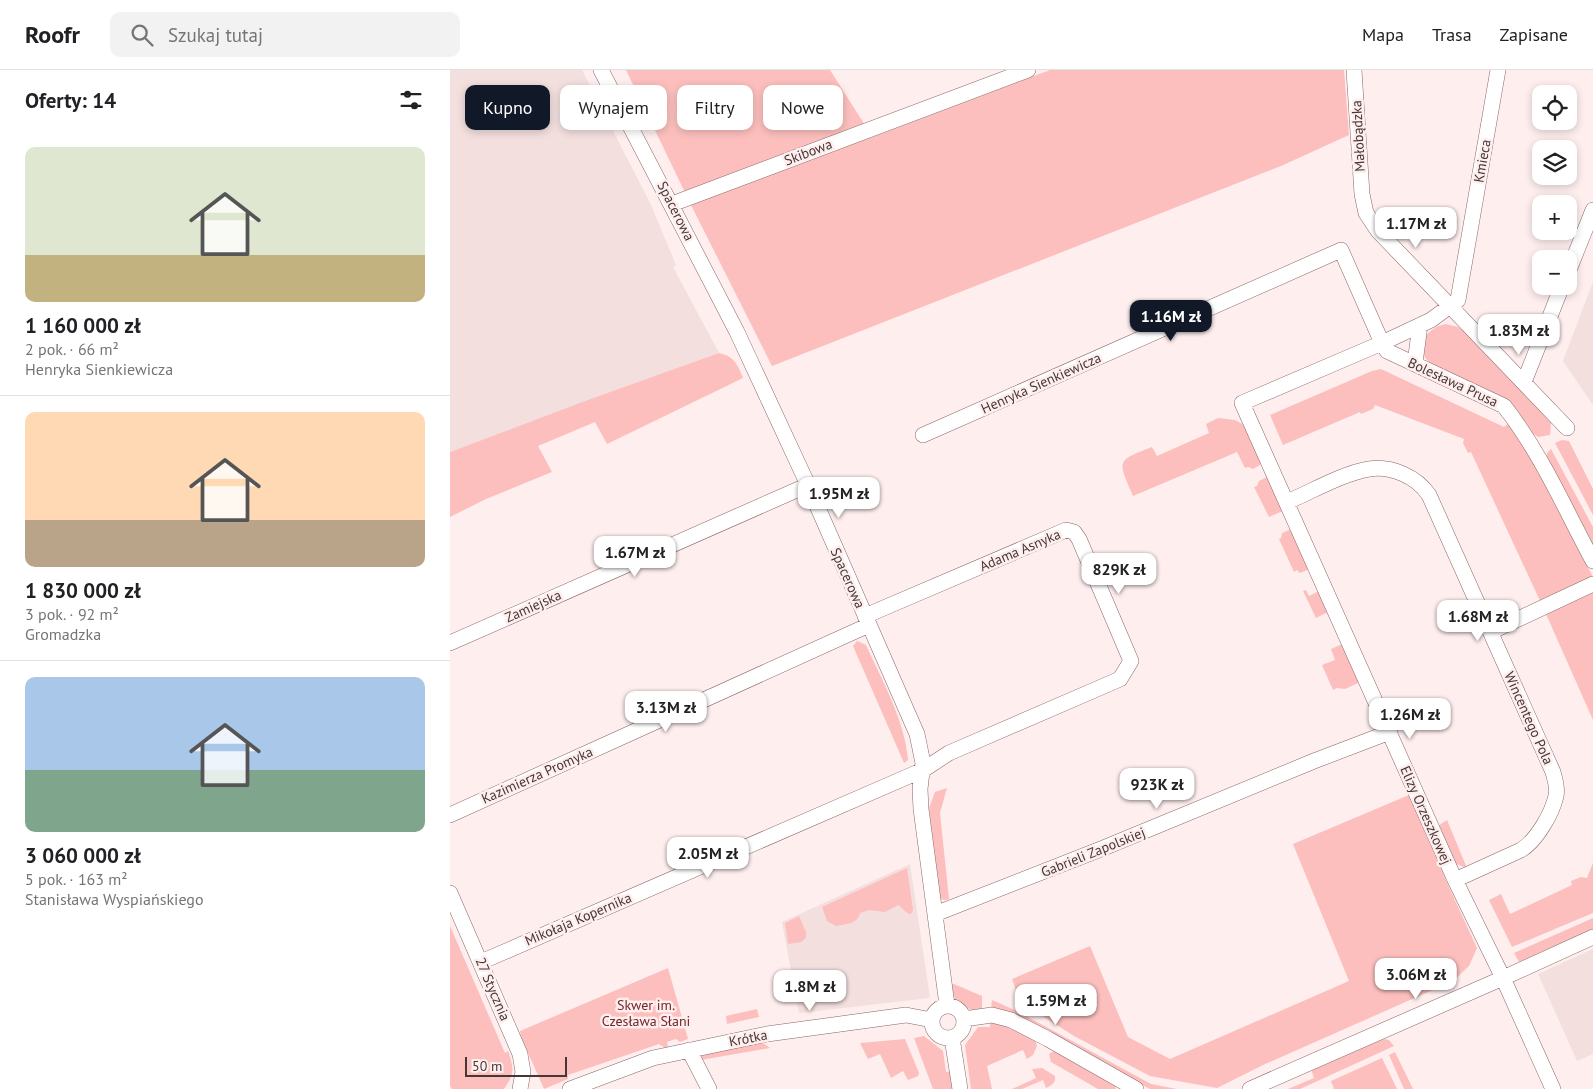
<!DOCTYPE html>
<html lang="pl">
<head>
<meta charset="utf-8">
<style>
	:root { --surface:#fff; --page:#f2f2f2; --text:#202124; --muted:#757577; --line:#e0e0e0; --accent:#111827 }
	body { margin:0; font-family:"PT Sans",sans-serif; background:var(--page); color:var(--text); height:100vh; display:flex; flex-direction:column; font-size:19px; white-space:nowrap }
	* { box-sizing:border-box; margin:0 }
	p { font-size:16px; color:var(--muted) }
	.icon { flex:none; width:28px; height:28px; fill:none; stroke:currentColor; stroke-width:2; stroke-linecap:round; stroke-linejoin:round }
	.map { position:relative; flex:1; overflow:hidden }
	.details { display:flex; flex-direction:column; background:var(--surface); width:450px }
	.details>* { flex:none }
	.top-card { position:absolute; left:15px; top:15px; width:475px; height:45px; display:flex; gap:10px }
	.buttons { position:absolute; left:1082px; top:15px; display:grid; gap:10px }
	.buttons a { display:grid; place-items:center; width:45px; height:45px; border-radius:10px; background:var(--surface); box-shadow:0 2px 8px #0003; font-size:25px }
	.scale { position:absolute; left:15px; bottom:12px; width:102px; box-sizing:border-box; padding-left:5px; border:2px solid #463737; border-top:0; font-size:14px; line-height:18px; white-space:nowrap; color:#463737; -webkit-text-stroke:4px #feeeee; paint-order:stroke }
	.price { position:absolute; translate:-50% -42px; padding:0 11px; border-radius:10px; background:#fff; color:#222; font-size:16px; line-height:32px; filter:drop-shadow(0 1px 2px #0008) }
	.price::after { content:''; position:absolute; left:50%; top:30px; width:15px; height:11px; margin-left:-8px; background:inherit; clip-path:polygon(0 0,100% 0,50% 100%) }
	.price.selected { background:var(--accent); color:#fff }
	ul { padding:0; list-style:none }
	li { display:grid; align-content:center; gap:10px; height:265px; padding:0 25px }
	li+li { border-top:1px solid var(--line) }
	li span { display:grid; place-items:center; height:155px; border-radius:10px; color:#555 }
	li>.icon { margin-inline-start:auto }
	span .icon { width:90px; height:90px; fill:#fffc; stroke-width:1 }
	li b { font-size:21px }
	h2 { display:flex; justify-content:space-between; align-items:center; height:60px; padding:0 25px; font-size:21px }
	.tag { padding:0 18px; border-radius:10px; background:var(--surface); box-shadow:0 2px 8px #0003; font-size:18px; line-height:45px }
	.tag.selected { background:var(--accent); color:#fff }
	header { display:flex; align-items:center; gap:30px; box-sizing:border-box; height:70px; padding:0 25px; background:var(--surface); border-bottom:1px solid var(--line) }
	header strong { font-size:24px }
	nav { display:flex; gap:28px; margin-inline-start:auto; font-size:18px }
	.search { width:350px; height:45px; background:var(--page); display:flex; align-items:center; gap:12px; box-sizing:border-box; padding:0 18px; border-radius:10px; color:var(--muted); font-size:19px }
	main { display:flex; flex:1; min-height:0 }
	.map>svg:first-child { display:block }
	.built { fill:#f2dfde }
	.green { fill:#fcbfbd }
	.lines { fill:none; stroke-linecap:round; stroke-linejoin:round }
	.street-casing { stroke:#886766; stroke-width:16 }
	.street { stroke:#fff; stroke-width:15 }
	.labels { text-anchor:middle; stroke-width:5; stroke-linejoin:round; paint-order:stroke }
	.street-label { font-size:14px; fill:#463737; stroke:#feeeee }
	.park-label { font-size:14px; fill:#72252a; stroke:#feeeee }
</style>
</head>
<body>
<header>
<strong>Roofr</strong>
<div class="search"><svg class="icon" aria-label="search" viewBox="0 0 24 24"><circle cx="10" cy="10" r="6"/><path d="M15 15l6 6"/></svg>Szukaj tutaj</div>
<nav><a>Mapa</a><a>Trasa</a><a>Zapisane</a></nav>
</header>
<main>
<section class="details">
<h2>Oferty: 14<svg class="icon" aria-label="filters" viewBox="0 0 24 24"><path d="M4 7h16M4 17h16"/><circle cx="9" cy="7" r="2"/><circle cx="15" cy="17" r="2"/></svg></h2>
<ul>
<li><span style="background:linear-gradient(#dfe7d0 70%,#c2b280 0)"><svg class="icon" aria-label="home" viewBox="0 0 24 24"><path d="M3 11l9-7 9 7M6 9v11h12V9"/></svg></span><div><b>1 160 000 zł</b><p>2 pok. · 66 m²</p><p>Henryka Sienkiewicza</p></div></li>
<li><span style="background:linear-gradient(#ffd9b3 70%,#b9a48a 0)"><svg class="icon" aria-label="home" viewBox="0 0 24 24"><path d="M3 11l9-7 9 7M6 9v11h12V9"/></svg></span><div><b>1 830 000 zł</b><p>3 pok. · 92 m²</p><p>Gromadzka</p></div></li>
<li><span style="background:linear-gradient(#a9c7e8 60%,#7fa58c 0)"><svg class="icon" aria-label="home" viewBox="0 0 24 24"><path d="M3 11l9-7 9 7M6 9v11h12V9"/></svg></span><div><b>3 060 000 zł</b><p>5 pok. · 163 m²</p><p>Stanisława Wyspiańskiego</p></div></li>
</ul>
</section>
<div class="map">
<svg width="1143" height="1019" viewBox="0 0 1143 1019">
	<rect width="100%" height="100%" fill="#feeeee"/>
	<path class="built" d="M 0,0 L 132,0 L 201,135 L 226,195 L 223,197 L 269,283 L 0,382 Z
		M 1143,212 L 1143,335 L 1113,291 Z
		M 460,794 L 480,928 L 349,943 L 332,852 Z
		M 1143,879 L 1143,984 L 1127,991 L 1088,904 Z"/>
	<path class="green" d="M 176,0 L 380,0 L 413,52 L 420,68 L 600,0 L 894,0 L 899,65 L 831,96 L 322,296 L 241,135 Z
		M 996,254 L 1008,257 L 1020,266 L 1101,352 L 1100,365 L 1088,367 L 981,295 C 979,292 975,288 974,285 C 968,269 982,256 996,254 Z
		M 269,283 C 284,286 288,295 293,308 L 157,374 L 145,352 L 88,376 L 102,402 L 36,429 L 0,447 L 0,382 L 138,330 Z
		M 931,299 L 1054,357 L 1059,353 L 1079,384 L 1143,507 L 1091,533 L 1021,382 L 1018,383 L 1013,373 L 1014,369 L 925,335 L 923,339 L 911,344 L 910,342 L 833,375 L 820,345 L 922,301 Z
		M 768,348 L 785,350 L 794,355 L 812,392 L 810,395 L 803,399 L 798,397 L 795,398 L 787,382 L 683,426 C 668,391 665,391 702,377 L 707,386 L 759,363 L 756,354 Z
		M 1112,370 L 1119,371 L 1143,419 L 1143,445 L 1105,373 Z
		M 1101,379 L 1143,457 L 1143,478 L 1097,391 L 1097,383 Z
		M 817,407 L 819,408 L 833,441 L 819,447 L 804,417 L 807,416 L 809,411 Z
		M 839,460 L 842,461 L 858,497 L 857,500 L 850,503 L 847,500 L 844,502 L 829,469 L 831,468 L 832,463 Z
		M 856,520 L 859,526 L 869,521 L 878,542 L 866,548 L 853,521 Z
		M 1143,521 L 1143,650 L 1096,544 Z
		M 407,571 L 416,575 C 432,610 455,651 458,690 L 454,693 L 403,576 Z
		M 892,574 L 909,609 L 908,613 L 895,619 L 887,618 L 883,620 L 872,595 L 885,590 L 881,579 Z
		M 497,718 L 490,743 L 499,829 L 496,830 L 489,829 L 479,738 L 485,722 Z
		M 959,725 L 998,815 L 1027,878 L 1019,896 L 1003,911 L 813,995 L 767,1018 L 700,1006 L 624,966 L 570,932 L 562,909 L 640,876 L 678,967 L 720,989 L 899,911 L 843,774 Z
		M 997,750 L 1017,798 L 1006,794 L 988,756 Z
		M 1143,793 L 1143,843 L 1062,877 L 1039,830 L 1051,824 L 1060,844 L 1122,815 L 1121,811 L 1131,807 L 1137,808 Z
		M 457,798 L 463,840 L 461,844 C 455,843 453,838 448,835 L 435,842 L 419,840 L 410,843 C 408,854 395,854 386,856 L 377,851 L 372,837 Z
		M 349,846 L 356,862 L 356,868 L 351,872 L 338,874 L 335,853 Z
		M 1143,848 L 1143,859 L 1069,892 L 1064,883 Z
		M 0,856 L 55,983 L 58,981 C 64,998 65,1004 54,1019 L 2,1019 L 0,1016 Z
		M 218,898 L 238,969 L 230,972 L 226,969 L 217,972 L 218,977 L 215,978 L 209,974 L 118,1005 L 118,1009 L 94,1019 L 71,967 L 70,961 Z
		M 504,914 L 532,926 L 532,939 L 521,940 L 505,929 L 500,915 Z
		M 542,930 L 567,941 L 701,1014 L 727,1019 L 700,1019 L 541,938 Z
		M 307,939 L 309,947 L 277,954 L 276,946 Z
		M 540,952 L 562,958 L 585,969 L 587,976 L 583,985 L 577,989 L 573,980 L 537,996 L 542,1019 L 521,1019 L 515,975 L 528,957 L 540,957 Z
		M 474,966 L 493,981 L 496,1002 L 501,1001 L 503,1019 L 483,1019 L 464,968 Z
		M 455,969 L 469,1003 L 468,1006 L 458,1010 L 453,1001 L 441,1008 L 430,984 L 418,989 L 410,973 Z
		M 934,969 L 939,970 L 944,976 L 850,1019 L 838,1019 L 864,1008 L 861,999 Z
		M 309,970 L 320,978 L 251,990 L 252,986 L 254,983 Z
		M 606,981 L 665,1015 L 666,1019 L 648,1019 L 601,992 L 599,984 L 602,982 Z
		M 945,982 L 963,1019 L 954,1019 L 939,985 Z
		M 932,988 L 947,1019 L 884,1019 L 881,1011 Z
		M 592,998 L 605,1006 C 606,1013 602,1015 596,1018 L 593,1010 L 572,1019 L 562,1019 L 586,1008 L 582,999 Z"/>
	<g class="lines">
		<defs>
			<path id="street" d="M 151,0 L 287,262 L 358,415 L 467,664 L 473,693 L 470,719 L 471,739 L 497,935
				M 904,0 L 912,124 L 916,143 L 928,161 L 1117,358
				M 222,134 L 578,0
				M 1119,200 L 1143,140
				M 965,293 L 970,255
				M 1074,312 L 1112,216
				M 473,365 L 891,180 L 932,273 L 981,250 L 1008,230 L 1048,0
				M 837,432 C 863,421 891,404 919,399 C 941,395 967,407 979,425 L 1103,702 C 1105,710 1108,718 1106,726 C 1102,744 1086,771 1071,780 L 1005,810
				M 1047,559 L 1143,514
				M 0,573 L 358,415
				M 0,745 L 419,555
				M 0,823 L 70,984 L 73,1002 L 70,1019
				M 485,844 L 651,779 L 864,691 L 940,662
				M 31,892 L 473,700 L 499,683 L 670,609 L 681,591 L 629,469 L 624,462 L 616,460 L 415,546
				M482 952a16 16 0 1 1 32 0a16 16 0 1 1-32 0Z
				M 514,949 L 542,945 L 561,950 L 598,969 L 686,1019
				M 502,968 L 510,1019
				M 239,980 L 259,1019
				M 120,1019 L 203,988 L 317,964 L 456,945 L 482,950
				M 800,1019 L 1053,908 L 1143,867
				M 1103,1019 L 1053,908 L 1005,810 L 792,333 L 932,273 L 937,281 L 1054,336 C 1091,383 1115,439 1143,491"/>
		</defs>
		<use href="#street" class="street-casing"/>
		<use href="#street" class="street"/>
	</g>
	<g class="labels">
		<g class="street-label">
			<text transform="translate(908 66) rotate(-93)" y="5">Małobądzka</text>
			<text transform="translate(358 82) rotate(-21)" y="5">Skibowa</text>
			<text transform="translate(1032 91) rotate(-80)" y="5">Kmieca</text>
			<text transform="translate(226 141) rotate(63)" y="5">Spacerowa</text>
			<text transform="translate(1003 312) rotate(25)" y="5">Bolesława Prusa</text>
			<text transform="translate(591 313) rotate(-24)" y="5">Henryka Sienkiewicza</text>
			<text transform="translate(570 480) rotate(-23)" y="5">Adama Asnyka</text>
			<text transform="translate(398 508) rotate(66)" y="5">Spacerowa</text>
			<text transform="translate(83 536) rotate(-24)" y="5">Zamiejska</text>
			<text transform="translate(1079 648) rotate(66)" y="5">Wincentego Pola</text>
			<text transform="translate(87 705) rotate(-24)" y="5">Kazimierza Promyka</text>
			<text transform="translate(976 745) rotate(66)" y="5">Elizy Orzeszkowej</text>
			<text transform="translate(643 782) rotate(-22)" y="5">Gabrieli Zapolskiej</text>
			<text transform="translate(128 849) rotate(-23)" y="5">Mikołaja Kopernika</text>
			<text transform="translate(43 919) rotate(67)" y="5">27 Stycznia</text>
			<text transform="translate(298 968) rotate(-11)" y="5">Krótka</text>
		</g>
		<g class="park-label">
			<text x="196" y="940">Skwer im.<tspan x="196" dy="16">Czesława Słani</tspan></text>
		</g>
	</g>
</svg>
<div class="buttons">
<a><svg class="icon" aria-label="locate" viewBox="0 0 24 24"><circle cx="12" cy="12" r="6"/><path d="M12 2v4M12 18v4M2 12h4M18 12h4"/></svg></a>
<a><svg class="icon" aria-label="layers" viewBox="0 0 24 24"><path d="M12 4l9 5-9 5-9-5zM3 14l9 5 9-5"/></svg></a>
<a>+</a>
<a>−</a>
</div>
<div class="scale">50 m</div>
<b class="price" style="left:966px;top:179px">1.17M zł</b>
<b class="price selected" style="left:721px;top:272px">1.16M zł</b>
<b class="price" style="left:1069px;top:286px">1.83M zł</b>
<b class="price" style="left:389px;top:449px">1.95M zł</b>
<b class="price" style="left:185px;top:508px">1.67M zł</b>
<b class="price" style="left:669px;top:525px">829K zł</b>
<b class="price" style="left:1028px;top:572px">1.68M zł</b>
<b class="price" style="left:216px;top:663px">3.13M zł</b>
<b class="price" style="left:960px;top:670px">1.26M zł</b>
<b class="price" style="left:707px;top:740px">923K zł</b>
<b class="price" style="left:258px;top:809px">2.05M zł</b>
<b class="price" style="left:966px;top:930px">3.06M zł</b>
<b class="price" style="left:360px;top:942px">1.8M zł</b>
<b class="price" style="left:606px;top:956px">1.59M zł</b>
<div class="top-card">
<a class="tag selected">Kupno</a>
<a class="tag">Wynajem</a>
<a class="tag">Filtry</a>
<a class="tag">Nowe</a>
</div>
</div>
</main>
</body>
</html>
